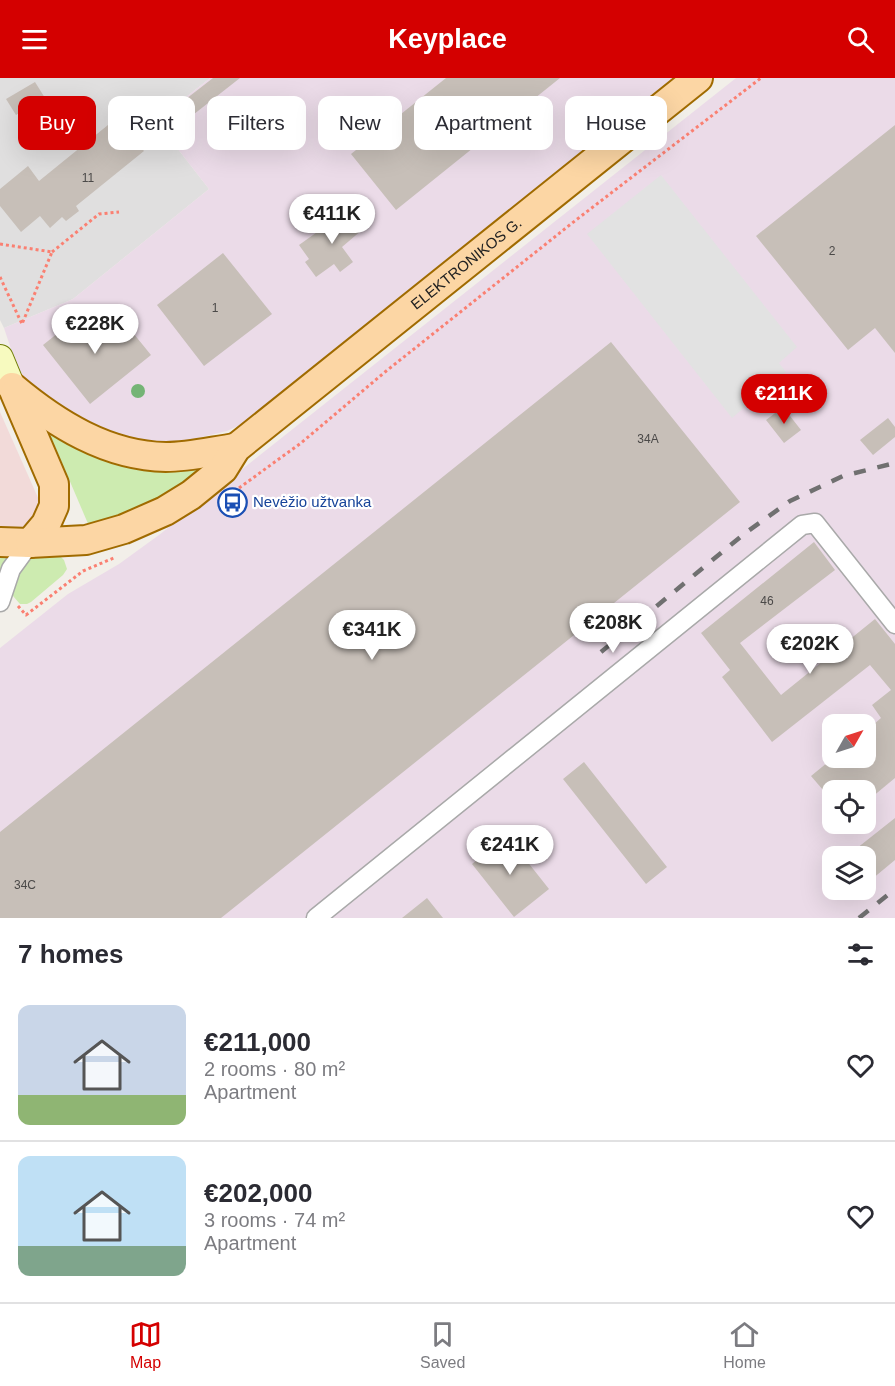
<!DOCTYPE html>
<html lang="en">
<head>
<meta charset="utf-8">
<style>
	:root { --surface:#fff; --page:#f2f2f3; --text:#2b2b33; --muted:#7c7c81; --line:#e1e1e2; --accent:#d40000 }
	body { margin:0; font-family:Helvetica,sans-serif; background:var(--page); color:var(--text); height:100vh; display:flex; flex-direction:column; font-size:22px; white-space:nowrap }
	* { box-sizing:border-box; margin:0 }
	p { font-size:20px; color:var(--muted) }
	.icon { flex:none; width:33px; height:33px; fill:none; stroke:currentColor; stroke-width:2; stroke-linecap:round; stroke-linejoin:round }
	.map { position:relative; height:840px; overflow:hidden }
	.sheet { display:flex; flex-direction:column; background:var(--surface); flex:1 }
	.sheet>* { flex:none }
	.banner { position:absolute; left:18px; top:18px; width:860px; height:54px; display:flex; gap:12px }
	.needle { width:39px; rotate:51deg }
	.controls { position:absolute; left:822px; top:636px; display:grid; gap:12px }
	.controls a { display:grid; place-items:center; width:54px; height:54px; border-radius:12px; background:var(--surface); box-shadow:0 6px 24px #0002; font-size:30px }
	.price { position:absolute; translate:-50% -51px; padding:0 14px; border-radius:21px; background:#fff; color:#222; font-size:20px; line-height:39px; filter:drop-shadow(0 2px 3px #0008) }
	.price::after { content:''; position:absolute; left:50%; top:36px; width:18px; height:14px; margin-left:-9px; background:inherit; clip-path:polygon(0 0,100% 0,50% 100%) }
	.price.on { background:var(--accent); color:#fff }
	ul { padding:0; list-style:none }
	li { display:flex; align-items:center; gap:18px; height:150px; padding:0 18px }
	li+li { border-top:2px solid var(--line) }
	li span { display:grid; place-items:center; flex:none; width:168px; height:120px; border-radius:12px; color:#555 }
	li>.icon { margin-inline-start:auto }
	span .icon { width:72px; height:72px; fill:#fffc; stroke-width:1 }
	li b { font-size:26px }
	h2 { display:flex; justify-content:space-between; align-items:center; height:72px; padding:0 18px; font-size:26px }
	.tag { padding:0 21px; border-radius:12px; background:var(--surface); box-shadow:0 6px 24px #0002; font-size:21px; line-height:54px }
	.tag.on { background:var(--accent); color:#fff }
	header { display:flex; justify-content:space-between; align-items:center; height:78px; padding:0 18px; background:var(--accent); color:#fff; font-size:27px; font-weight:800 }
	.dock { display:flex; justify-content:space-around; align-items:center; height:84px; border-top:2px solid var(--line); background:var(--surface); font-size:16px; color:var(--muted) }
	.dock a { display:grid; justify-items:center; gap:3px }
	.dock .on { color:var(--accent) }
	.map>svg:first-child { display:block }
	.residential { fill:#e0dfdf }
	.commercial { fill:#f2dad9 }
	.industrial { fill:#ebdbe8; fill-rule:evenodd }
	.grass { fill:#cdebb0 }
	.parking { fill:#e2e2e2 }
	.building { fill:#c7bfb8 }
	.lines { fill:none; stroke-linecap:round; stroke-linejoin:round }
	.minor-casing { stroke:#a9a9a9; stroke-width:21 }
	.secondary-casing { stroke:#707d05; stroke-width:28 }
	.primary-casing { stroke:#a06b00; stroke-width:32 }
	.path { stroke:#fa8072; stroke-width:3; stroke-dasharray:3 3; stroke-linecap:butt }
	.minor { stroke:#fff; stroke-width:18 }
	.secondary { stroke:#f7fabf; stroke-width:26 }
	.primary { stroke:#fcd6a4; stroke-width:28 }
	.rail { stroke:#707070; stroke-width:4.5; stroke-dasharray:12 12; stroke-linecap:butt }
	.tree { fill:#74b475 }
	.labels { text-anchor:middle; stroke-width:4.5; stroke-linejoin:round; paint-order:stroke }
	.number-label { font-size:12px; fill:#4b4948 }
	.street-label { font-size:15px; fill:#222; stroke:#fff }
	.transit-label { font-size:15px; fill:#164399; stroke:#fff; text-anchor:start }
</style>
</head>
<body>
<header><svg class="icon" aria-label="menu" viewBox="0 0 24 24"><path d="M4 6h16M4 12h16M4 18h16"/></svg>Keyplace<svg class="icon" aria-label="search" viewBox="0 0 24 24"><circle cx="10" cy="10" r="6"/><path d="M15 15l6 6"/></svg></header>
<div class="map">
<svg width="895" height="840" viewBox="0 0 895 840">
	<rect width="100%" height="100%" fill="#f2efe9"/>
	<path class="residential" d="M 0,0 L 210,0 L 156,43 L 209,111 L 73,221 L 4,250 L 0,242 Z"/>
	<path class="commercial" d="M 0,334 L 39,422 L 42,432 L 27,450 L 15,454 L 0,454 Z"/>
	<path class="industrial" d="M 210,0 L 679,0 L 259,338 L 227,353 L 168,367 L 120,359 L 88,347 L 44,319 L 22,298 L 16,286 L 4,250 L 73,221 L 209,111 L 156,43 Z
		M 736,0 L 895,0 L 895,840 L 0,840 L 0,570 L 68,516 L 119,486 L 159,457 ZM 832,646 L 866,646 L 866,680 L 832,680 ZM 832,712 L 866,712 L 866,746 L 832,746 ZM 832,778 L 866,778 L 866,812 L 832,812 Z"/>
	<path class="grass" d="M 48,352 L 219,385 L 130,437 L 89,448 Z
		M 0,474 L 57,475 L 64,482 L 67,491 L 63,497 L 31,524 L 27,526 L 20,526 L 0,503 Z"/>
	<path class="parking" d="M 661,97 L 797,269 L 779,285 L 786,294 L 732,340 L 587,156 Z"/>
	<path class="building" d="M 213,0 L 240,0 L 175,51 L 164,38 Z
		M 446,0 L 560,0 L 396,132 L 351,76 Z
		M 35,4 L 45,20 L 16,37 L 6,21 Z
		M 124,34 L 141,54 L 133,61 L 144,73 L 76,128 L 79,133 L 66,143 L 62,139 L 50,150 L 40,138 L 21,154 L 0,128 L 0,111 L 28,88 L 39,103 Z
		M 895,47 L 895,275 L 875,250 L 848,272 L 756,158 Z
		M 357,132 L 369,146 L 342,169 L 353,184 L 340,194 L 334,186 L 316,199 L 305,184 L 309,181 L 299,167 L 327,147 L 331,153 Z
		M 223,175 L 272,236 L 204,288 L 157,227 Z
		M 88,231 L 113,262 L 129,250 L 151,277 L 90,326 L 43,267 Z
		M 611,264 L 740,424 L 221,840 L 0,840 L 0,754 Z
		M 783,329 L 801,352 L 784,365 L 766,342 Z
		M 888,340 L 895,349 L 895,359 L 873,377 L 860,362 Z
		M 814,464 L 835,492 L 740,565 L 781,617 L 875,541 L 895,566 L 895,700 L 866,724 L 866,712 L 823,712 L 811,698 L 833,680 L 866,680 L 866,653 L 881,640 L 872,627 L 891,612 L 870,587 L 772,664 L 722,599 L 730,592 L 701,555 Z
		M 584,684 L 667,789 L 646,806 L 563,701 Z
		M 895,740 L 895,782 L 866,806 L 866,778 L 847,778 Z
		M 507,758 L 549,811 L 514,839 L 472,786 Z
		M 427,820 L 443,840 L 402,840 Z"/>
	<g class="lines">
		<defs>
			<path id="minor" d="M 0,524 L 11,491 L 30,465
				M 316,840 L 802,447 L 815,445 L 895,546"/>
			<path id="secondary" d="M 0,280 L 12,309"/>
			<g id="primary">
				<path d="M 12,309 C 56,346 107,378 166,379 C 189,379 213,373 236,370"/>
				<path d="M 0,464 L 30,465 L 46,446 L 54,428 L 54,406 L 15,315"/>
				<path id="s1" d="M 30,465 L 86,462 L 124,451 L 165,433 L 191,417 L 223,391 L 236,370 L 698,0"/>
			</g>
		</defs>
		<use href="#minor" class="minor-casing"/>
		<use href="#secondary" class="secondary-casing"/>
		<use href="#primary" class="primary-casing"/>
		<path class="path" d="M 0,166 L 52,174 L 22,246
			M 52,174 L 99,136 L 119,134
			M 0,199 L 22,246
			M 239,410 L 301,365 L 385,294 L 576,142 L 761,0
			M 18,528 L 26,537 L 83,493 L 116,479"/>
		<use href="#minor" class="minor"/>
		<use href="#secondary" class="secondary"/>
		<use href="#primary" class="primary"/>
		<path class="rail" d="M 601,574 L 744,456 L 790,423 L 843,398 L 895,385
			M 859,840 L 895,811"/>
	</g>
	<circle class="tree" cx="138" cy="313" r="7"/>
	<defs>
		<symbol id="bus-ring" viewBox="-11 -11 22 22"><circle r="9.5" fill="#fff" stroke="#1a4fb4" stroke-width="1.5"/><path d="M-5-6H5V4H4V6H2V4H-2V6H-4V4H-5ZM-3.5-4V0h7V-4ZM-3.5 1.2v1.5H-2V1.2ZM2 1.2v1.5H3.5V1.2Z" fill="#1a4fb4"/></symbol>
	</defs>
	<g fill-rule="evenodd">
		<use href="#bus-ring" x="216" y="408" width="33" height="33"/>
	</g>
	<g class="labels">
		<g class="number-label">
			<text x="88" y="104">11</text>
			<text x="832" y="177">2</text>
			<text x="215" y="234">1</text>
			<text x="648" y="365">34A</text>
			<text x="767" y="527">46</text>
			<text x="25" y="811">34C</text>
		</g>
		<g class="street-label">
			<text dy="5" stroke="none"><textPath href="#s1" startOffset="532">ELEKTRONIKOS G.</textPath></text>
		</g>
		<g class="transit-label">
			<text x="253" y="429">Nevėžio užtvanka</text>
		</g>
	</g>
</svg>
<div class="controls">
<a><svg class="needle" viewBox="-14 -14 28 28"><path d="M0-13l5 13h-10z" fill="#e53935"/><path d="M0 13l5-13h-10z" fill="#7c7c81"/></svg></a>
<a><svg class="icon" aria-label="locate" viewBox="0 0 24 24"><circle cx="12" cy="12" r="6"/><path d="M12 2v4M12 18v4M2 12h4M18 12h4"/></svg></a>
<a><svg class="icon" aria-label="layers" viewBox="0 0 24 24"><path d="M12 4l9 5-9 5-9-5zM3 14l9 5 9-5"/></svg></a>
</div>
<b class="price" style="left:332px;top:167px">€411K</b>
<b class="price" style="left:95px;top:277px">€228K</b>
<b class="price on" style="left:784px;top:347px">€211K</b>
<b class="price" style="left:613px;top:576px">€208K</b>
<b class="price" style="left:372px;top:583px">€341K</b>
<b class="price" style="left:810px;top:597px">€202K</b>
<b class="price" style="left:510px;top:798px">€241K</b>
<div class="banner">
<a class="tag on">Buy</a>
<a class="tag">Rent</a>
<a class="tag">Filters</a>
<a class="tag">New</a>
<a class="tag">Apartment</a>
<a class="tag">House</a>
</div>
</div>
<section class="sheet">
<h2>7 homes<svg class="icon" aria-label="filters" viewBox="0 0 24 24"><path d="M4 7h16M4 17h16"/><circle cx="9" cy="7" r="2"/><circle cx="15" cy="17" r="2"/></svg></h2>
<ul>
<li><span style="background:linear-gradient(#c9d6e8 75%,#8fb573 0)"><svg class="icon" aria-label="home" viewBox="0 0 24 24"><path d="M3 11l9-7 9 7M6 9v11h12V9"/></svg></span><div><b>€211,000</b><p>2 rooms · 80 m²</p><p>Apartment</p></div><svg class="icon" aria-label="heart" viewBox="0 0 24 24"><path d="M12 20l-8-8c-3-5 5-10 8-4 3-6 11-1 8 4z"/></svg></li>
<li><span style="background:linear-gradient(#bfe0f5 75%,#7fa58c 0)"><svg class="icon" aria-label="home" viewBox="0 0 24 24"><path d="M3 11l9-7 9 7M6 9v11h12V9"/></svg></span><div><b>€202,000</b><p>3 rooms · 74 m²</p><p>Apartment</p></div><svg class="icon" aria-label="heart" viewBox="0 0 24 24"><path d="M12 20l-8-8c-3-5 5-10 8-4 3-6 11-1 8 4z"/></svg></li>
</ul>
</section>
<nav class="dock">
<a class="on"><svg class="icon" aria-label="map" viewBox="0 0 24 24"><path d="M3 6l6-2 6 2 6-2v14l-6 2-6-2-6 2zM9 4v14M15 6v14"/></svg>Map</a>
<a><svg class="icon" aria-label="saved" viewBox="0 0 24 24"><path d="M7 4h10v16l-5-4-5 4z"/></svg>Saved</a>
<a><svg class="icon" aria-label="home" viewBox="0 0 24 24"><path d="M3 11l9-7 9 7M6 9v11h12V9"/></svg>Home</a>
</nav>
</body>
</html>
